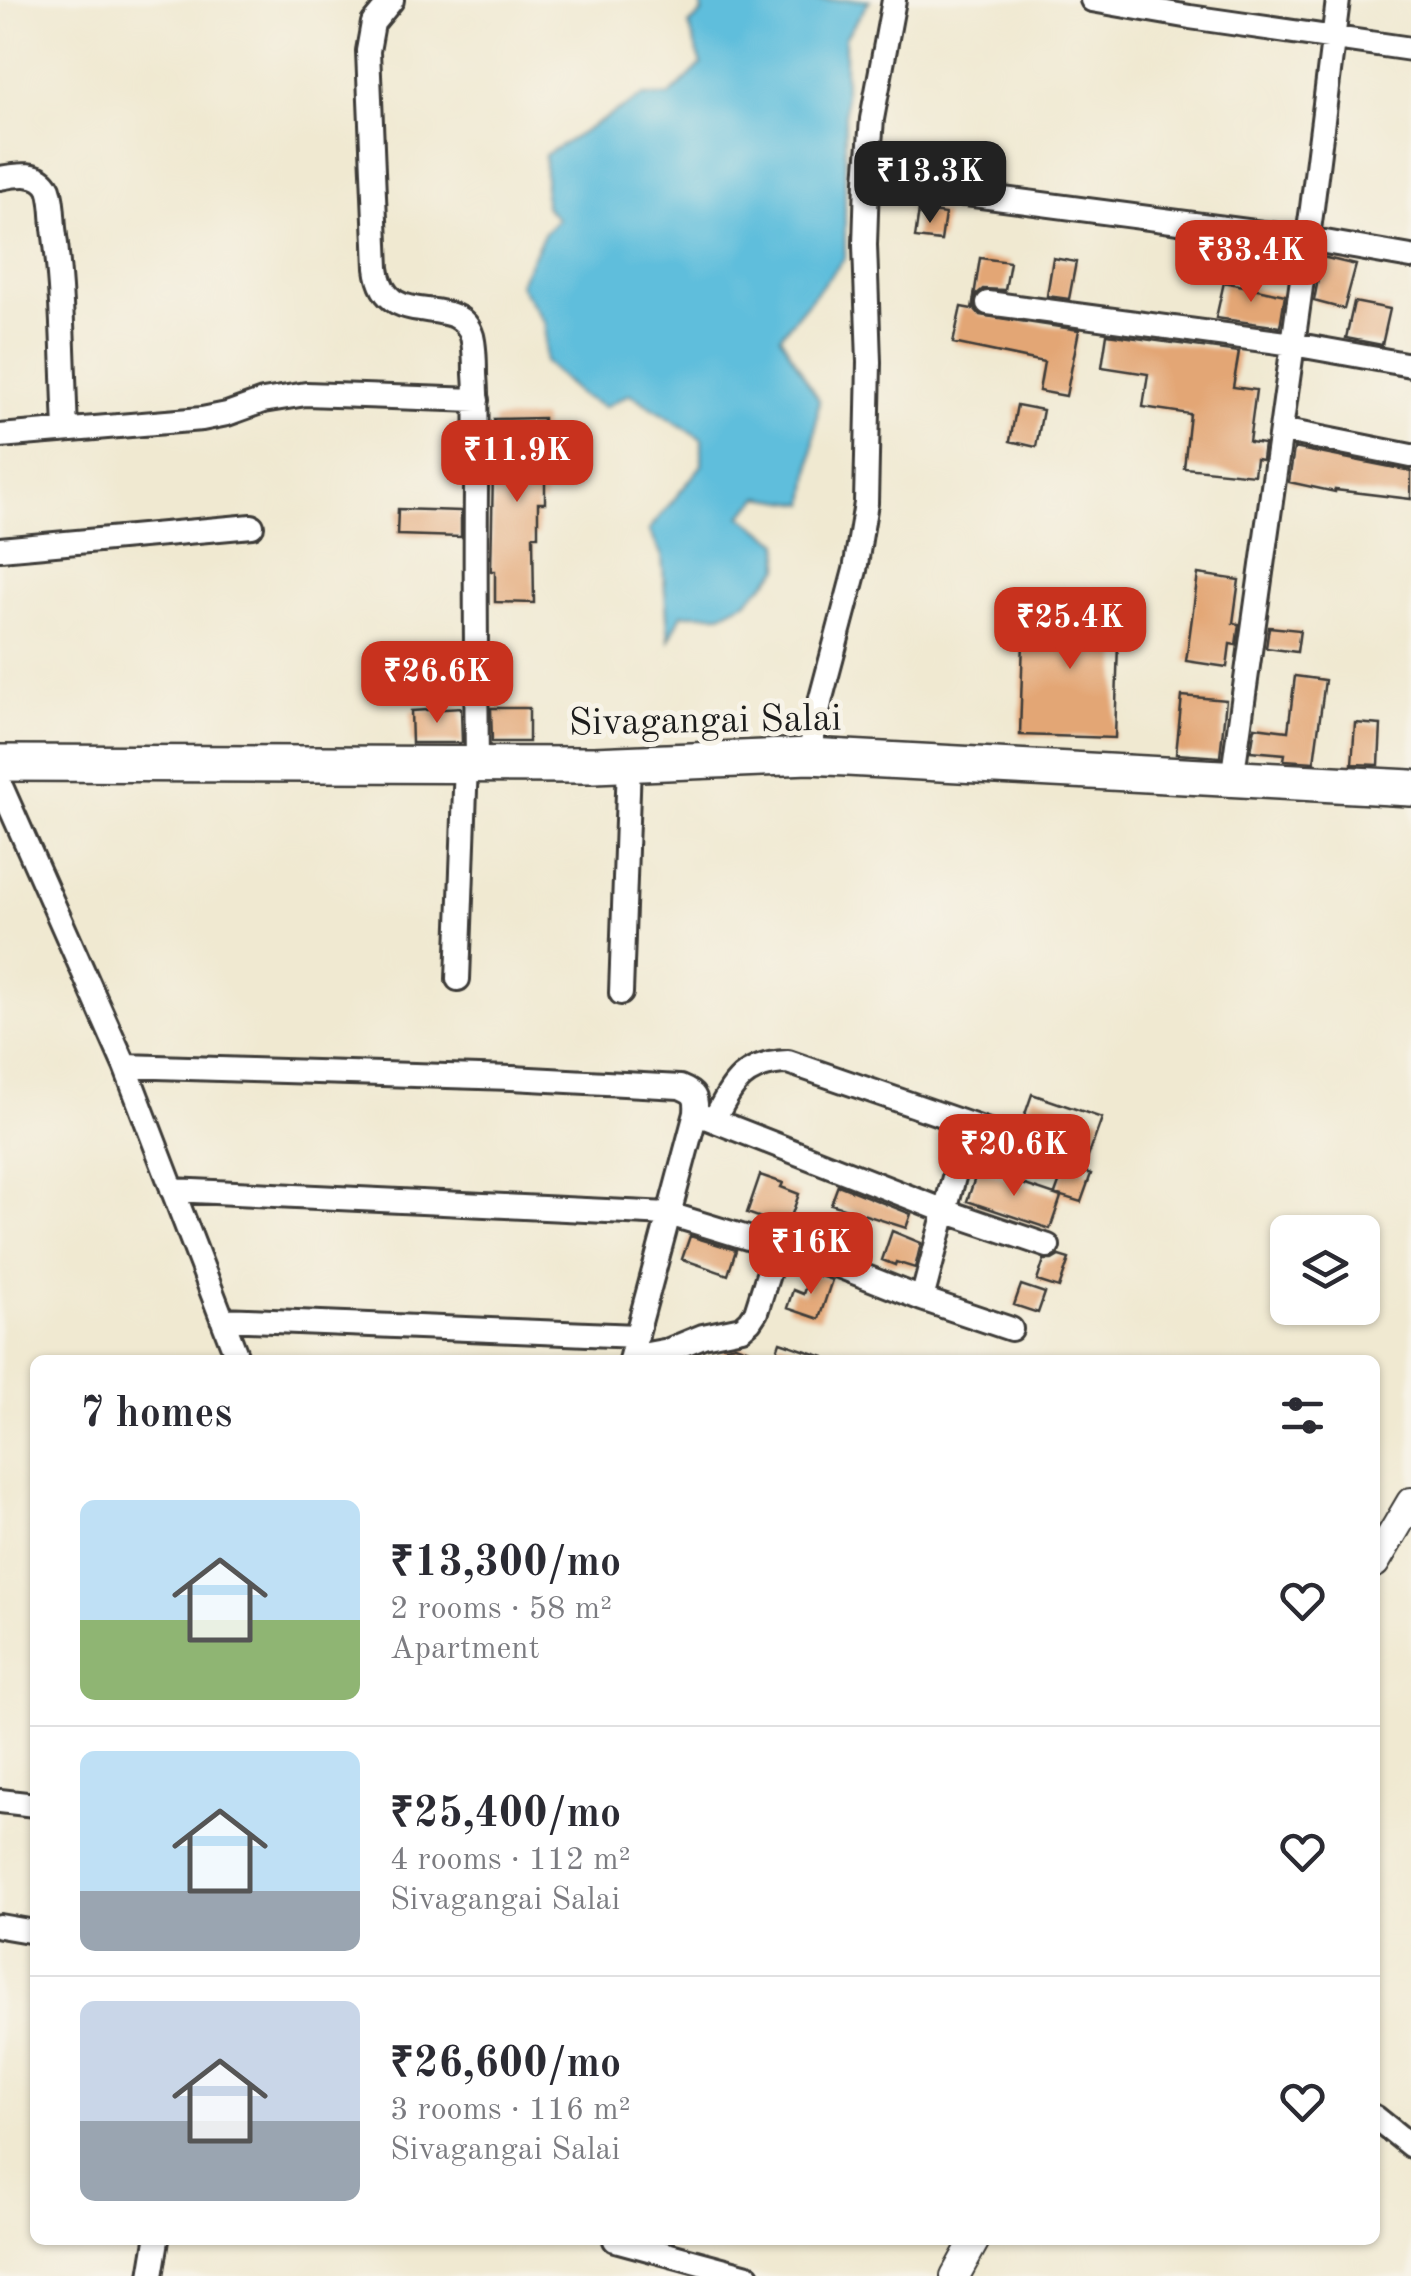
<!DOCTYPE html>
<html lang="en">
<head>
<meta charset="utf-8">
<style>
	:root { --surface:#fff; --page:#f7f7f7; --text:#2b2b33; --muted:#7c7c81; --line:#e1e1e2; --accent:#c8321e }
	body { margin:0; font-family:"Old Standard TT",serif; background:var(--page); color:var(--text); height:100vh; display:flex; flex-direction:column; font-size:38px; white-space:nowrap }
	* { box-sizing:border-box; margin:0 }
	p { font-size:32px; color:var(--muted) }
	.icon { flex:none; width:55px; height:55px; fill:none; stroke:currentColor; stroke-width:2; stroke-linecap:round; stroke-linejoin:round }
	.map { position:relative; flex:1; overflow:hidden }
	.panel { position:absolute; left:30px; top:1355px; width:1350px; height:890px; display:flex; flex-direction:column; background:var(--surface); border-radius:15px; box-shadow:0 2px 8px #0004 }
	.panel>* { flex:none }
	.tools { position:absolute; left:1270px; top:1215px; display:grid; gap:20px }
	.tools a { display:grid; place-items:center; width:110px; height:110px; border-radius:15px; background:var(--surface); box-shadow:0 2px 8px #0004; font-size:50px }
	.price { position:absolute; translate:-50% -85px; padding:0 22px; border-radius:20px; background:var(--accent); color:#fff; font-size:32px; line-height:65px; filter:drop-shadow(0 2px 5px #0008) }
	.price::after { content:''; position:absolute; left:50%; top:60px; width:30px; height:22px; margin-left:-15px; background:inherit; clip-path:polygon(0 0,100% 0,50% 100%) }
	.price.current { background:#222; color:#fff }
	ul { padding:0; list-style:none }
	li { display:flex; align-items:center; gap:30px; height:250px; padding:0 50px }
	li+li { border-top:2px solid var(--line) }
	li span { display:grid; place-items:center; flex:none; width:280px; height:200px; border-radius:15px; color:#555 }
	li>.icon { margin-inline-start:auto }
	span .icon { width:120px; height:120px; fill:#fffc; stroke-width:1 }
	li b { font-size:42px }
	h2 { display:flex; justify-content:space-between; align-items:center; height:120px; padding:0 50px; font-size:42px }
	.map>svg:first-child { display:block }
	.water { fill:#5ebedc; stroke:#3d6d7c; stroke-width:2.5 }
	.building { fill:#e3a674 }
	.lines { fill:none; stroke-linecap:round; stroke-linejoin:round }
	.minor-casing { stroke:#3c3b37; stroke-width:28 }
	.tertiary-casing { stroke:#3c3b37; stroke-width:32 }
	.primary-casing { stroke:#3c3b37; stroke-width:40 }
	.minor { stroke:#fff; stroke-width:22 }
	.tertiary { stroke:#fff; stroke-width:28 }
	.primary { stroke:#fff; stroke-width:35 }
	.labels { text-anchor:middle; stroke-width:10; stroke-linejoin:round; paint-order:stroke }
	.street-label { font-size:38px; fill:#1c1c1c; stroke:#f7f3e8 }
</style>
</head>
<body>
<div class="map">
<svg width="1411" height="2276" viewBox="0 0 1411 2276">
	<rect width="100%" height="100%" fill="#f7f3e8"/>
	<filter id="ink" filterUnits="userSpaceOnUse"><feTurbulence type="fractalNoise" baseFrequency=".01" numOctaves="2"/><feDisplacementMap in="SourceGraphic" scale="20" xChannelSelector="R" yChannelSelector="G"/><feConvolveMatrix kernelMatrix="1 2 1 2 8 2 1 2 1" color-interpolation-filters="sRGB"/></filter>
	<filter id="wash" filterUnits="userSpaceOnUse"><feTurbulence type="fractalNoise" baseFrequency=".0048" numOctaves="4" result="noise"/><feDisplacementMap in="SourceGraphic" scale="40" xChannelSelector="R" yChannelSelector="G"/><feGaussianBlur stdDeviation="2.25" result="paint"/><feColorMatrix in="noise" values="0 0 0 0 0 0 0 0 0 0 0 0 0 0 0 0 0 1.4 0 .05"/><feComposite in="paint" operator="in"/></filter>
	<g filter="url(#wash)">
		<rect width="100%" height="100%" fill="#f0e9d1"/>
		<path class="water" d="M 702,0 L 870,0 L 845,38 L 845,258 L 780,336 L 819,400 L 806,504 L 760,497 L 741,516 L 780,543 L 780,568 L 747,601 L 721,614 L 682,614 L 669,640 L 662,556 L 649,530 L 702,465 L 702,439 L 630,394 L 604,407 L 578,394 L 545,362 L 545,323 L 519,284 L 545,232 L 558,219 L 545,206 L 545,155 L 643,96 L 669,96 L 701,65 L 689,25 L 702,13 Z"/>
		<g id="blocks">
			<path class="building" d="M 919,210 L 945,214 L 941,241 L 915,238 Z
				M 1322,257 L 1356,265 L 1344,309 L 1314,301 Z
				M 980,258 L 1010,262 L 1005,290 L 983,289 L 976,295 L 974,308 L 980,315 L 1079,330 L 1066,396 L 1039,391 L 1044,362 L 953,343 L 961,307 L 972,309 Z
				M 1053,258 L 1076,262 L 1069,299 L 1047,296 Z
				M 1224,282 L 1285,295 L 1280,327 L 1216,318 Z
				M 1354,302 L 1390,309 L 1382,345 L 1346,338 Z
				M 1107,334 L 1239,352 L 1233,387 L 1256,390 L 1249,442 L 1264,444 L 1262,460 L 1256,459 L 1254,475 L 1184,468 L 1190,414 L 1143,407 L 1148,374 L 1102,367 Z
				M 1017,405 L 1043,410 L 1036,447 L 1010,441 Z
				M 543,418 L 543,454 L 547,454 L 547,477 L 545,477 L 545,503 L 538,503 L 538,536 L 533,536 L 534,603 L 495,602 L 495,571 L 491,571 L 494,419 Z
				M 1294,448 L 1411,471 L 1411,499 L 1335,490 L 1335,492 L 1289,482 Z
				M 398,509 L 461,511 L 461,537 L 397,535 Z
				M 1198,574 L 1239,580 L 1233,623 L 1239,624 L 1236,645 L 1230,644 L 1227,667 L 1186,661 Z
				M 1024,607 L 1119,610 L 1115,738 L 1020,735 Z
				M 1269,627 L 1300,630 L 1297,652 L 1266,648 Z
				M 1295,676 L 1325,680 L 1314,762 L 1284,760 L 1285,754 L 1251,751 L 1255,727 L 1288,731 Z
				M 1182,696 L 1226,700 L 1220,757 L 1176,754 Z
				M 461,708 L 462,743 L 412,743 L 411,711 Z
				M 491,708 L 529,708 L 529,742 L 492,742 Z
				M 1355,723 L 1381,725 L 1379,765 L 1352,764 Z
				M 1032,1094 L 1102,1118 L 1083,1171 L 1091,1174 L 1081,1202 L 1055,1194 L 1063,1172 L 1073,1169 L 1078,1163 L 1079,1155 L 1076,1148 L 1069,1143 L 1021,1126 Z
				M 978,1169 L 1061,1197 L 1050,1229 L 967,1201 Z
				M 760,1175 L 783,1183 L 781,1187 L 799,1194 L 786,1231 L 768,1225 L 770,1221 L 747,1213 Z
				M 838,1185 L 911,1214 L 906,1228 L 831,1204 Z
				M 892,1231 L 921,1243 L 915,1268 L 896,1262 L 895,1265 L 882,1260 Z
				M 690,1236 L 736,1250 L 728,1275 L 682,1259 Z
				M 1059,1256 L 1069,1259 L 1059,1288 L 1037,1281 L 1044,1260 L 1052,1260 Z
				M 810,1273 L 832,1280 L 819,1319 L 787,1308 L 793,1290 L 803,1294 Z
				M 1021,1285 L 1045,1293 L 1038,1313 L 1014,1305 Z
				M 780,1342 L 824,1357 L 824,1360 L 774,1360 Z
				M 735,1345 L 772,1358 L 772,1360 L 721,1360 L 726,1347 Z"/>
		</g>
	</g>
	<g filter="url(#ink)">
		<use href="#blocks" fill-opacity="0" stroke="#3c3b37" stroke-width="2.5"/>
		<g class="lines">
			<defs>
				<path id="minor" d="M 392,0 L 373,23 L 368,51 L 377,268 C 385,335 458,289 472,336 C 475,348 475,362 475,374 C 478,412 476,450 476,488 C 475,580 476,671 477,763
					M 1092,0 L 1190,17 L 1411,49
					M 0,178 C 16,175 40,170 49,189 C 53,200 53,217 54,228 C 63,294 63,363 66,430
					M 867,181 L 1308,239 L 1411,257
					M 988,303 L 1293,344 L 1411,365
					M 1281,430 L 1411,456
					M 0,436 L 202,419 L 227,414 L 263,401 L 306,394 L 477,400
					M 0,549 L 252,526
					M 809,756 L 821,698 L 855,570 L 866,503 L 869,362 L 865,245 L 867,181 L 872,119 L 894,0
					M 1232,780 L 1312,208 L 1338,0
					M 0,784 L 125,1066 L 238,1360
					M 458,979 L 466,763
					M 621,993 L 629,763
					M 125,1066 L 512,1078 L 680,1087 C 695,1093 697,1097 696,1113 L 630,1360
					M 700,1115 L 945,1211 L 1048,1246
					M 714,1120 C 733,1084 743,1063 788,1062 L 1064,1157
					M 172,1190 L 669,1214 L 836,1265 L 922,1299 L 1011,1329
					M 922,1299 L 968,1124
					M 222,1319 L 637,1336
					M 631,1357 L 669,1350 L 703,1336 L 742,1328 L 750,1321 L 756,1312 L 777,1246
					M 0,1801 L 35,1805
					M 0,1926 L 35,1932
					M 1375,2117 L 1411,2146
					M 615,2240 L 748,2276
					M 151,2276 L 157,2240"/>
				<path id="tertiary" d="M 1375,1563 L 1411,1502
					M 955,2276 L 975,2240"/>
				<path id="primary" d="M 0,763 L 594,765 L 809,756 L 1411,788"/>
			</defs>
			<use href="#minor" class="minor-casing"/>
			<use href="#tertiary" class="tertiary-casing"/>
			<use href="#primary" class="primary-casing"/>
			<use href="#minor" class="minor"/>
			<use href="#tertiary" class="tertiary"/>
			<use href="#primary" class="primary"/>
		</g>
	</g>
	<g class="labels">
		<g class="street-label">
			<text transform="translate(705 719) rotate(-1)" y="13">Sivagangai Salai</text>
		</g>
	</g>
</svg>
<div class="tools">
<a><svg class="icon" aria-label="layers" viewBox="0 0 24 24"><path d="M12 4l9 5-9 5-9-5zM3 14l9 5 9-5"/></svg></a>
</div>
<b class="price current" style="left:930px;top:226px">₹13.3K</b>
<b class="price" style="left:1251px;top:305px">₹33.4K</b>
<b class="price" style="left:517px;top:505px">₹11.9K</b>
<b class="price" style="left:1070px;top:672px">₹25.4K</b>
<b class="price" style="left:437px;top:726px">₹26.6K</b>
<b class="price" style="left:1014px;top:1199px">₹20.6K</b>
<b class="price" style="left:811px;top:1297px">₹16K</b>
<section class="panel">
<h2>7 homes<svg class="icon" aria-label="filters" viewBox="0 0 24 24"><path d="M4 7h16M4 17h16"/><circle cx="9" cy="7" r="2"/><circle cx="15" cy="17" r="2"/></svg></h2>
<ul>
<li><span style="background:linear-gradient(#bfe0f5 60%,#8fb573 0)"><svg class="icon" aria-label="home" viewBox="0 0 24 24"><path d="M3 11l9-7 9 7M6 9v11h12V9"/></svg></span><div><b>₹13,300/mo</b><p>2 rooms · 58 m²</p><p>Apartment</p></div><svg class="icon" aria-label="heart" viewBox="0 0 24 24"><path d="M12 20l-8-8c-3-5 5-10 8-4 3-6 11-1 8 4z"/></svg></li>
<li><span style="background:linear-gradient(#bfe0f5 70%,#9aa5b1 0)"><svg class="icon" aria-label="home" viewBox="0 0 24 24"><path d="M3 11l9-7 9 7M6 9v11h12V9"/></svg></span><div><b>₹25,400/mo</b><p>4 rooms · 112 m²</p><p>Sivagangai Salai</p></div><svg class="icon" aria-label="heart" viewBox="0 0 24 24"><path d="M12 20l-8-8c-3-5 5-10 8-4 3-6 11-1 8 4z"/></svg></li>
<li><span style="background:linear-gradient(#c9d6e8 60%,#9aa5b1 0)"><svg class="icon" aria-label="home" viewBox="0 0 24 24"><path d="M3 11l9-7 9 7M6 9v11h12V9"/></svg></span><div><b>₹26,600/mo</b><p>3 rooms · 116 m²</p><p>Sivagangai Salai</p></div><svg class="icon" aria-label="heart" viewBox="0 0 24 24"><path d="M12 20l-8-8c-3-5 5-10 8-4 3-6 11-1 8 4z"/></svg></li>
</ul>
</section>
</div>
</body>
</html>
